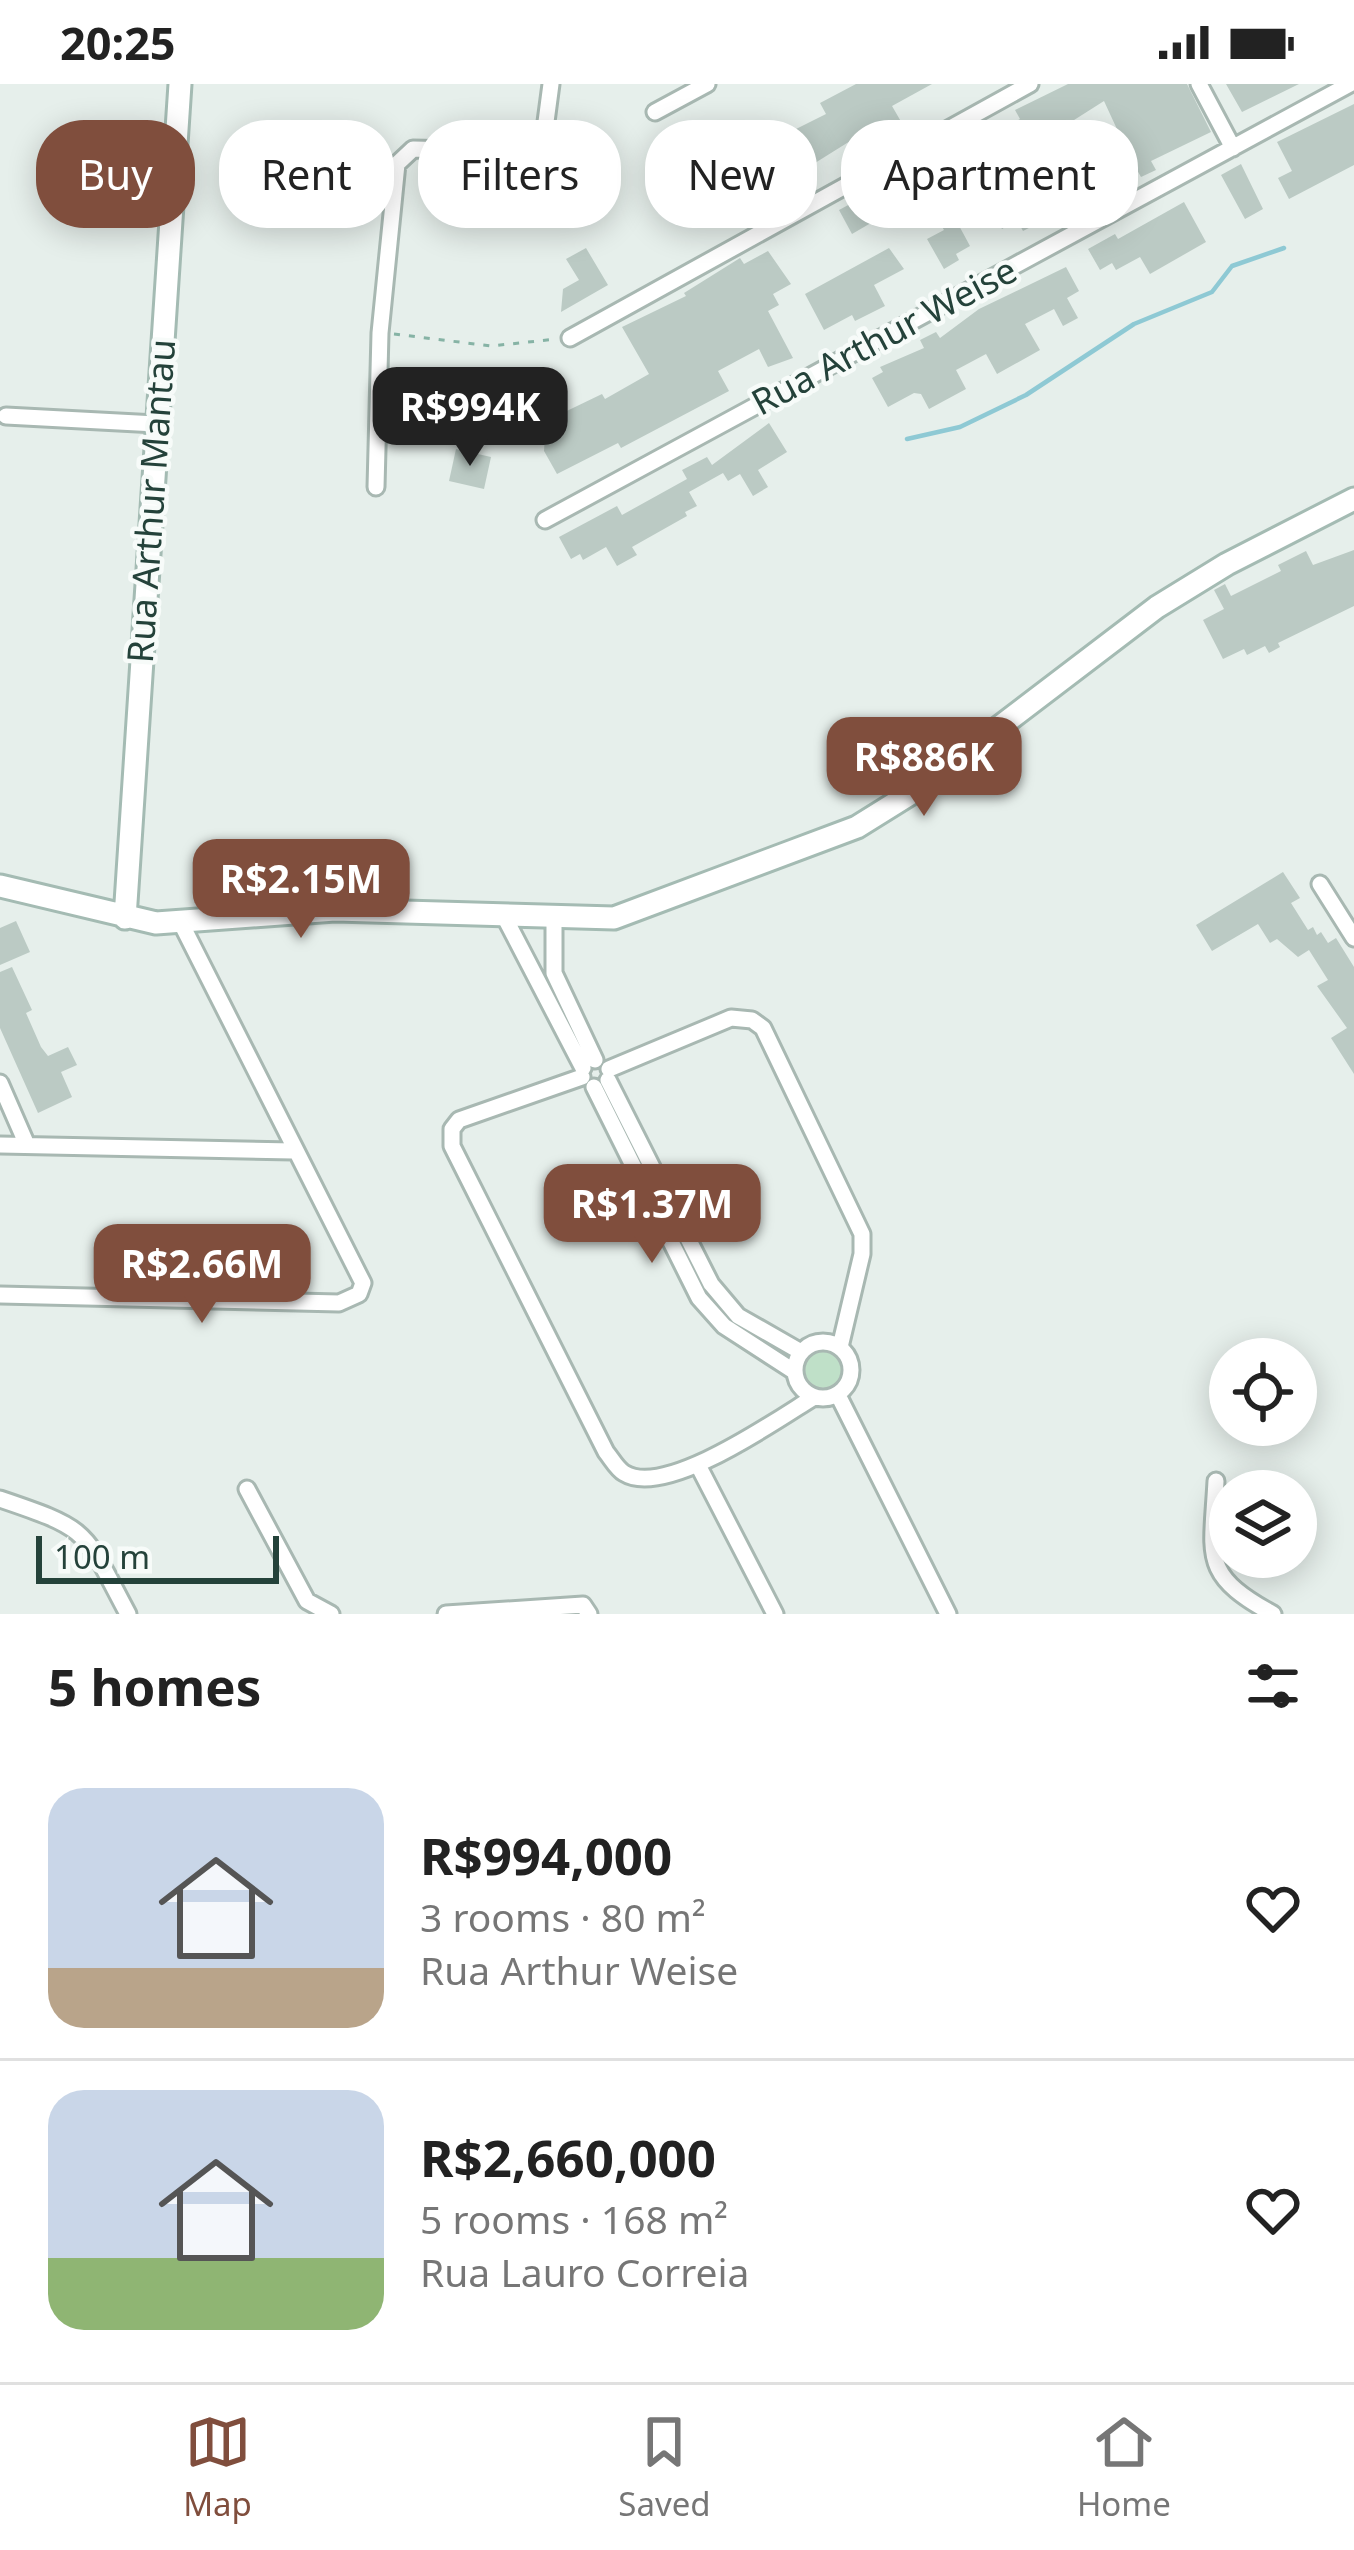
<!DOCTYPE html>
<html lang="en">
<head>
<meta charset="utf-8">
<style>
	:root { --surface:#fff; --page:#f6f6f6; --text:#222; --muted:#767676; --line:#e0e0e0; --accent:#804e3d }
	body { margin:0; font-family:"Noto Sans",sans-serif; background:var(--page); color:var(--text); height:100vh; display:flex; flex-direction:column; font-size:45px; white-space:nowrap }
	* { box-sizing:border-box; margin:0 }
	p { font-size:39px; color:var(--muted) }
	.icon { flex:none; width:66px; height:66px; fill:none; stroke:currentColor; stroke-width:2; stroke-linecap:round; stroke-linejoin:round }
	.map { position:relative; height:1530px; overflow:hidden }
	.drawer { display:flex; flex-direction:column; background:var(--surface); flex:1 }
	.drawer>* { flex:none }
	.top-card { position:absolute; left:36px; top:36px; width:1284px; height:108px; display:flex; gap:24px }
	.fabs { position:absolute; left:1209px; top:1254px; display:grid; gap:24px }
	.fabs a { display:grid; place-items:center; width:108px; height:108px; border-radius:50%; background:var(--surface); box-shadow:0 6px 30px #0003; font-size:60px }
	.scale { position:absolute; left:36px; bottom:30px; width:243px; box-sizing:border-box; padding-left:12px; border:6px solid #24423a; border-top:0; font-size:33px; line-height:42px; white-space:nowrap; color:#24423a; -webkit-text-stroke:9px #f7fbf9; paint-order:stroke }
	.price { position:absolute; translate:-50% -102px; padding:0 27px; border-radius:24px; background:var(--accent); color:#fff; font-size:39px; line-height:78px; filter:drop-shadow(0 3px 6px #0008) }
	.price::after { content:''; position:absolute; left:50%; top:72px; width:36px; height:27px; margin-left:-18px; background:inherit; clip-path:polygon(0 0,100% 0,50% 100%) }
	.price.active { background:#222; color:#fff }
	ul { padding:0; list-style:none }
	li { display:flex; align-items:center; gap:36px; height:300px; padding:0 48px }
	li+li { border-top:3px solid var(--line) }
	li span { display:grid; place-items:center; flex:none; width:336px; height:240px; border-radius:36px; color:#555 }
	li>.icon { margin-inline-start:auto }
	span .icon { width:144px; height:144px; fill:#fffc; stroke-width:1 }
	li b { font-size:51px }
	h2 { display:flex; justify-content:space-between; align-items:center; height:144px; padding:0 48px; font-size:51px }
	.chip { padding:0 42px; border-radius:48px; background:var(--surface); box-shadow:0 6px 30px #0003; font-size:42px; line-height:108px }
	.chip.active { background:var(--accent); color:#fff }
	.status { display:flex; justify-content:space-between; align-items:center; height:84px; padding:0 60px; background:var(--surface); direction:ltr }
	.status svg { height:33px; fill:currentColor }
	.tabs { display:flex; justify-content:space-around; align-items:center; height:168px; border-top:3px solid var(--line); background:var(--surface); font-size:33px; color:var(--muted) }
	.tabs a { display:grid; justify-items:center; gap:6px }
	.tabs .active { color:var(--accent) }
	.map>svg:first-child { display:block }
	.green { fill:#bfe0c8 }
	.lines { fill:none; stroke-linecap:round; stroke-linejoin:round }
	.stream { stroke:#8ec9d4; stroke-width:4.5 }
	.building { fill:#bbcac4; fill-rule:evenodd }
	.street-casing { stroke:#a8b8b2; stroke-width:21 }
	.secondary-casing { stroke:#a4bbb3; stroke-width:27 }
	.path { stroke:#86b3a5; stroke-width:3; stroke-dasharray:6 9; stroke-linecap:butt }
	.street { stroke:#fff; stroke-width:15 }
	.secondary { stroke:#fff; stroke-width:21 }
	.labels { text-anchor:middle; stroke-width:9; stroke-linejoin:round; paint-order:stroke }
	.street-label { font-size:36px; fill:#24423a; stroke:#f7fbf9 }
</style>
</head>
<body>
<div class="status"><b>20:25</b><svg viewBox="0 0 49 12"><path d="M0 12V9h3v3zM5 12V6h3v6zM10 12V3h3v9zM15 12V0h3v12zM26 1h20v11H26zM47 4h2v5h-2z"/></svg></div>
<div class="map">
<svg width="1354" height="1530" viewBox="0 0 1354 1530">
	<rect width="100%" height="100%" fill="#e6efeb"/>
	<path class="green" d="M801 1286a23 23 0 1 1 46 0a23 23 0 1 1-46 0Z"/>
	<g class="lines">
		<path class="stream" d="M 907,355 L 960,343 L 1026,311 L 1134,240 L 1212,208 L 1232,182 L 1284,164"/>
	</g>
	<path class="building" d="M 856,0 L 932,0 L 892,22 L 903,41 L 877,56 L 871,44 L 815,79 L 796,45 L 826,30 L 820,19 Z
		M 1068,0 L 1187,0 L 1211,48 L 1151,77 L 1156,86 L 1141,93 L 1137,86 L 1095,107 L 1081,117 L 1087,129 L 1072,137 L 1066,125 L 1023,147 L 1017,136 L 1002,145 L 971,87 L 942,103 L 939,98 L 907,116 L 905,112 L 872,130 L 876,136 L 852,150 L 839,126 L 867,111 L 864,105 L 923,73 L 927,80 L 957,64 L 954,58 L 969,50 L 975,60 L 1020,35 L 1015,26 ZM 1104,17 L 1122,56 L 1096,70 L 1099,76 L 1051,101 L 1030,64 Z
		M 1226,0 L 1299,0 L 1242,28 Z
		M 1354,20 L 1354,81 L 1289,115 L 1278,94 L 1292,87 L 1277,58 Z
		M 1241,80 L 1263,125 L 1245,135 L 1221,91 Z
		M 743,94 L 758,122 L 738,132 L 729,117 L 723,120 L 717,109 Z
		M 1184,118 L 1206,158 L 1150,190 L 1140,173 L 1116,186 L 1112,179 L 1100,186 L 1088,165 L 1115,150 L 1118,155 Z
		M 950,125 L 970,162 L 956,170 L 959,176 L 944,185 L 927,155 L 944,146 L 936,132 Z
		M 586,164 L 608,201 L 561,228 L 563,205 L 579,196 L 566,175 Z
		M 889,164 L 904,185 L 874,201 L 885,222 L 855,237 L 852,231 L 824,246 L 805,210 Z
		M 768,167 L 791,200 L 773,210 L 779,221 L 768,227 L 793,274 L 768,283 L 759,265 L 718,287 L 729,307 L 621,364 L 618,359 L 557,390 L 544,367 L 546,337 L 602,310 L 605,315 L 649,290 L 622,243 L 686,212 L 684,209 L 740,174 L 744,180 Z
		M 1066,183 L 1079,207 L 1067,214 L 1078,234 L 1063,242 L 1054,225 L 1025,240 L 1040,266 L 997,290 L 986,270 L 956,286 L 966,305 L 929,325 L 921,310 L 914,309 L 888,323 L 872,294 L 883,288 L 880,283 L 924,264 L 920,256 L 936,248 L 940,254 L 979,225 Z
		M 769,339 L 787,368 L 758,386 L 768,403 L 753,412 L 740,390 L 728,397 L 723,389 L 689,408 L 697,422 L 685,428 L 687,432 L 632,463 L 637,471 L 617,482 L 606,463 L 583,476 L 580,470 L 571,475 L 559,453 L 617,422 L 622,431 L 687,395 L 682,386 L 707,373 L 712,381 Z
		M 456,365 L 491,373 L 484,405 L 449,397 Z
		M 1354,466 L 1354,522 L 1278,559 L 1280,563 L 1269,569 L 1265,562 L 1247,571 L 1244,565 L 1223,575 L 1203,536 L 1224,525 L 1214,506 L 1225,500 L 1231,512 L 1281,487 L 1278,481 L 1306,467 L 1313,481 Z
		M 1283,788 L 1300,814 L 1291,819 L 1308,846 L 1313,843 L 1317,851 L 1321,848 L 1328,859 L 1336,854 L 1354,883 L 1354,990 L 1331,954 L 1347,944 L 1317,902 L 1328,896 L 1309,866 L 1298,873 L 1277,855 L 1270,859 L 1258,840 L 1212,867 L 1196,841 Z
		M 16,837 L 30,868 L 0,881 L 0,844 Z
		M 12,883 L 32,926 L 26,929 L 41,963 L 48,972 L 68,963 L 77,981 L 61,988 L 72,1013 L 38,1029 L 0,944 L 0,888 Z"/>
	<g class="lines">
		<defs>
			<path id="street" d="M 1199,0 L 1233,64
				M 655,28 L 707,0
				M 570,254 L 1030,0
				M 6,332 L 156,340
				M 376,403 L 380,249 L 397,80 L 413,65 L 542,68 L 551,0
				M 545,436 L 1350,0
				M 1320,800 L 1354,854
				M 505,834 L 583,984
				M 554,836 L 554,889 L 595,976
				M 609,985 L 731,934 L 752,936 L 763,944 L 862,1150 L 862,1170 L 840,1263
				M 582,993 L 459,1036 L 452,1045 L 452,1062 L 606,1368 C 611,1374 617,1385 624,1389 C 665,1415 778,1335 814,1313
				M 608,996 L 711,1200 L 738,1232 L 801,1268
				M 0,999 L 27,1061
				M 594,1003 L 699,1214 L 724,1242 L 795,1288
				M 0,1061 L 293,1067
				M 0,1211 L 339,1219 L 359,1210 L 363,1199 L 181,839
				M795 1286a28 28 0 1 1 56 0a28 28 0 1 1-56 0Z
				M 838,1311 L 948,1530
				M 699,1383 L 775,1530
				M 1216,1397 C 1212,1473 1200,1490 1273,1530
				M 247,1405 L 307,1517 L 331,1530
				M 0,1415 C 92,1446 83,1446 128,1530
				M 446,1530 L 583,1521 L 589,1530"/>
			<path id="secondary" d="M 0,802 L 156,839 L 335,826 L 614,834 L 857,743 L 918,705 L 1157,523 L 1227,480 L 1354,415
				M 125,834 L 180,0"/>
		</defs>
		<use href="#street" class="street-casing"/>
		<use href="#secondary" class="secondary-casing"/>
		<path class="path" d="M 394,250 L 491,262 L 557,255"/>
		<use href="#street" class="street"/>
		<use href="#secondary" class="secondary"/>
	</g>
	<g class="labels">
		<g class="street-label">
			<text transform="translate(884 252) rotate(-28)" y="13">Rua Arthur Weise</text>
			<text transform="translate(151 417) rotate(-86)" y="13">Rua Arthur Mantau</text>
		</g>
	</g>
</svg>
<div class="fabs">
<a><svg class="icon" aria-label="locate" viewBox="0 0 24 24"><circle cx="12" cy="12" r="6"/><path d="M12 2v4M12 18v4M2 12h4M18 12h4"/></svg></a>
<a><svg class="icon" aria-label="layers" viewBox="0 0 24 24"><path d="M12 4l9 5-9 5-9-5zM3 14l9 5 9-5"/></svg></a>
</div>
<div class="scale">100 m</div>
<b class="price active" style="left:470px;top:385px">R$994K</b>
<b class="price" style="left:924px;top:735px">R$886K</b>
<b class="price" style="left:301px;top:857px">R$2.15M</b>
<b class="price" style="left:652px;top:1182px">R$1.37M</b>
<b class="price" style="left:202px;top:1242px">R$2.66M</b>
<div class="top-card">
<a class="chip active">Buy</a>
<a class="chip">Rent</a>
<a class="chip">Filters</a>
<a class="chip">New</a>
<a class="chip">Apartment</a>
</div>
</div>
<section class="drawer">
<h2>5 homes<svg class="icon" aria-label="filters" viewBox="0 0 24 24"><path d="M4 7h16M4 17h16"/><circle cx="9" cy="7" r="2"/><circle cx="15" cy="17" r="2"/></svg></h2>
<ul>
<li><span style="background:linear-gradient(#c9d6e8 75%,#b9a48a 0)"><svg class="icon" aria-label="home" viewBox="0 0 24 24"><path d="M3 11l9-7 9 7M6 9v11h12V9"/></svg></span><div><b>R$994,000</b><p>3 rooms · 80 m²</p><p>Rua Arthur Weise</p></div><svg class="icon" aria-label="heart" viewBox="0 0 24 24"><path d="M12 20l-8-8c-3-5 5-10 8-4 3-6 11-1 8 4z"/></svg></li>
<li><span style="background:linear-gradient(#c9d6e8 70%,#8fb573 0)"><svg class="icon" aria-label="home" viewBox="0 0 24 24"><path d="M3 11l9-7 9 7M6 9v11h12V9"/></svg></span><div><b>R$2,660,000</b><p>5 rooms · 168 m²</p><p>Rua Lauro Correia</p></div><svg class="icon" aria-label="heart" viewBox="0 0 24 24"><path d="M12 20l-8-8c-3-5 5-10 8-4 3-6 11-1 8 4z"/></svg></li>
</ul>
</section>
<nav class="tabs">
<a class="active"><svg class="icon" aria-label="map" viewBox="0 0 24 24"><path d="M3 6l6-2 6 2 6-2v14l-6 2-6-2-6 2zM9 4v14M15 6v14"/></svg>Map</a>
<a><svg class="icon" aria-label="saved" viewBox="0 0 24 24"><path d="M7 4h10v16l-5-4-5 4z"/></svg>Saved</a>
<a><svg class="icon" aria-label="home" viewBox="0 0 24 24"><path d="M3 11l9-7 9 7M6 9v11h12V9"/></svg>Home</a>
</nav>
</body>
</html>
